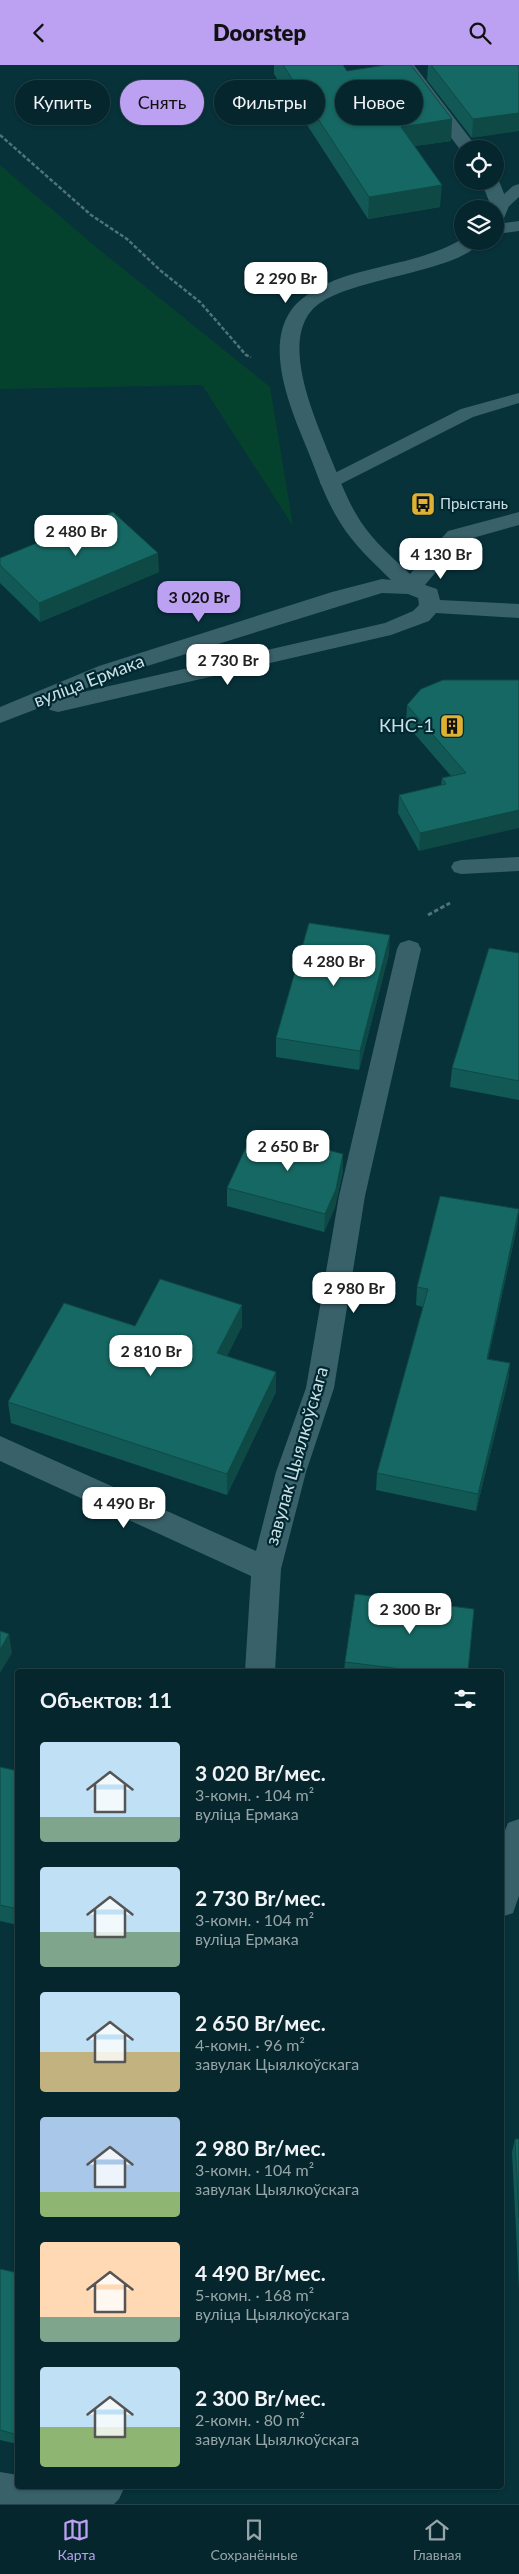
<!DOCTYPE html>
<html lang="ru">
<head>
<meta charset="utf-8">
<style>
	:root { --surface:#05262c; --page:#133238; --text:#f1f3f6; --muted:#97a5a9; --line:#264348; --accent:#bca0f2 }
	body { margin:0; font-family:Lato,sans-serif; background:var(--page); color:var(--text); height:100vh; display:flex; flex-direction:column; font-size:19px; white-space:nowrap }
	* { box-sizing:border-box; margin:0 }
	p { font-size:16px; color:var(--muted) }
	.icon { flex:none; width:28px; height:28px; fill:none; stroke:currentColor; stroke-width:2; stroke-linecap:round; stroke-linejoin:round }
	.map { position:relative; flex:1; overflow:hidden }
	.panel { position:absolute; left:15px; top:1604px; width:489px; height:820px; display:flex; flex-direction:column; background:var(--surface); border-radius:5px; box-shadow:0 1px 4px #0004,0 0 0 1px var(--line) }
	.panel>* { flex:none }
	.hud { position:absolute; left:15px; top:15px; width:490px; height:45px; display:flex; gap:10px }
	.buttons { position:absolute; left:454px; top:75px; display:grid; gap:10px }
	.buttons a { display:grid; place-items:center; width:50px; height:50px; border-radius:50%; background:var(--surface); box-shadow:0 1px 4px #0004,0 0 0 1px var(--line); font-size:25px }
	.price { position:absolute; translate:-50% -42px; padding:0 11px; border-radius:10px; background:#fff; color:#222; font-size:16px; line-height:32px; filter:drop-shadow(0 1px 2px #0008) }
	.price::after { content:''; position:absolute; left:50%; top:30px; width:15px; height:11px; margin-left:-8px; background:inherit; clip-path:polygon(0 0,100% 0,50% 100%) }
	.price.on { background:var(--accent); color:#111 }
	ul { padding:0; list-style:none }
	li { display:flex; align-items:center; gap:15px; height:125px; padding:0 25px }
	li span { display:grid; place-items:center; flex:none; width:140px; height:100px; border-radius:5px; color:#555 }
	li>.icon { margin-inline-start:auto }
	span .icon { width:60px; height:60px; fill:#fffc; stroke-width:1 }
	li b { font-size:21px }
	h2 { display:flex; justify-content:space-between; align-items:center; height:60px; padding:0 25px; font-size:21px }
	.chip { padding:0 18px; border-radius:22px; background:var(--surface); box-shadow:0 1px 4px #0004,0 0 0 1px var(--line); font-size:18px; line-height:45px }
	.chip.on { background:var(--accent); color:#111 }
	header { display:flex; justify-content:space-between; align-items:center; height:65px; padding:0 25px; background:var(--accent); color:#111; font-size:22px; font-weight:800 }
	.tab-bar { display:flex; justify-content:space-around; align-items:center; height:70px; border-top:1px solid var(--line); background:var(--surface); font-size:14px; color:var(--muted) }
	.tab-bar a { display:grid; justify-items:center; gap:2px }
	.tab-bar .on { color:var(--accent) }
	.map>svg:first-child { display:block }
	.green { fill:#05422d }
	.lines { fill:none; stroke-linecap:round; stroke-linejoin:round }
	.path-far1 { stroke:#50737a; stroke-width:2.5; stroke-dasharray:4 2; stroke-linecap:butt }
	.path { stroke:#50737a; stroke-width:3; stroke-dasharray:4.5 2.5; stroke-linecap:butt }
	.lane { fill:#39616a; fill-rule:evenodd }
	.street { fill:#39616a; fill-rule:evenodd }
	.wall { fill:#125955 }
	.shaded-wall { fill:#0f4945 }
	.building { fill:#156863; stroke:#0f4945 }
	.labels { text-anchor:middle; stroke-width:4.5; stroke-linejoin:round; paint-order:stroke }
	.far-poi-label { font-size:15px; fill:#cbe0e5; stroke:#002830; text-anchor:start }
	.street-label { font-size:18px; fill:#cbe0e5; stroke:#002830 }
	.poi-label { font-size:18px; fill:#cbe0e5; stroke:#002830; text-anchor:end }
</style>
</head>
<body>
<header><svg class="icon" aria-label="back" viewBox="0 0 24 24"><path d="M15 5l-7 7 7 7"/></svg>Doorstep<svg class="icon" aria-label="search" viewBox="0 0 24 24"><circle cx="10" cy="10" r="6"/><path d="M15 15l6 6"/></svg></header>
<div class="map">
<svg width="519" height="2439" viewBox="0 0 519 2439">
	<rect width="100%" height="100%" fill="#07323a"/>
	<path class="green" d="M 0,100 L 96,182 L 270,322 L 293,461 L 202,320 L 0,324 Z"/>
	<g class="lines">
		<path class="path-far1" d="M 0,70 L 91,150 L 127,174 L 161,206 L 200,237 L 246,290 L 251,292"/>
		<path class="path" d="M 428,850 L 450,838"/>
		<path class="lane" d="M 519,119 L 519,132 L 506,144 L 494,144 L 492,141 L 494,138 L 513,121 Z
			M 519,156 L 519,166 L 495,169 L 495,159 Z
			M 519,328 L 519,338 L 473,352 L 335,422 L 323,422 L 320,418 L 323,414 L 461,344 Z
			M 519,792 L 519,806 L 461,809 L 454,807 L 451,802 L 454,797 L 461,795 Z"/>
		<path class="street" d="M 396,0 L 414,0 L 478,84 L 462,84 L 462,87 Z
			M 495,112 L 499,116 L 509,141 L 502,158 L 495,160 L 495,144 L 490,144 L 491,141 L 481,116 L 495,116 Z
			M 462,174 L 462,176 L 481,176 C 460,207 357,212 320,238 C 276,269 314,350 329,389 C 339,412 347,436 361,457 C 374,477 393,493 410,509 L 448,466 L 519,447 L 519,460 L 462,476 L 425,520 L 437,524 L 440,535 L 519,539 L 519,553 L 436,548 L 429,556 L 391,570 L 58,647 L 50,645 L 47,640 L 0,658 L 0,642 L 99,601 L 332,527 L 382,514 L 391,515 C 373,497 354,480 341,459 C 326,436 318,411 308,386 C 290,342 255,265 307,230 C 351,199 414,203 462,174 ZM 382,528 L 408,529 L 418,533 L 419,540 L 413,546 L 385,558 L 70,630 L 115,611 Z
			M 409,875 L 418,878 L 421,884 L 365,1131 L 334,1323 L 306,1407 L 281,1504 L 275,1606 L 245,1606 L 251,1511 L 0,1396 L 0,1371 L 256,1486 L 276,1407 L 306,1323 L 339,1131 L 397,884 L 400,878 Z
			M 519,1754 L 519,1831 L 513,1848 L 501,1852 L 501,1775 L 508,1758 Z
			M 0,2407 L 18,2410 L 18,2421 L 125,2421 L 119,2434 L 114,2439 L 0,2439 Z"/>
	</g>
	<path class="wall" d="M 274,0 L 343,0 L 347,6 L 452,54 L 451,76 L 415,81 L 440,142 L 368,154 L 274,9 Z
		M 428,0 L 519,0 L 472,73 L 427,15 Z
		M 0,493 L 159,507 L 40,557 L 0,518 Z
		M 519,615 L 419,786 L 398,748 L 399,730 L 441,720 L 442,713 L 451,711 L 406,659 L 407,640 Z
		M 519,888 L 519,1035 L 450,1022 L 452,1003 Z
		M 389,889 L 359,1005 L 276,992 L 276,973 Z
		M 343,1089 L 343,1107 L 335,1142 L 324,1167 L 227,1141 L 227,1123 Z
		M 519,1144 L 517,1162 L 488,1294 L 510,1298 L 508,1316 L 476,1446 L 376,1425 L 377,1408 L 423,1242 L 416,1240 L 417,1222 Z
		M 242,1240 L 242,1261 L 227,1291 L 276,1307 L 276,1327 L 227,1430 L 11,1358 L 8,1337 Z
		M 345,1597 L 468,1606 L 344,1606 Z
		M 0,1702 L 18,1706 L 18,1860 L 0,1856 Z
		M 515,2074 L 519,2074 L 519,2224 L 512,2087 Z
		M 0,2204 L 18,2208 L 18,2379 L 0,2375 Z"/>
	<path class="shaded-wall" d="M 519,48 L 519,66 L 472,73 L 473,54 Z
		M 452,54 L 451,76 L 400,83 L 401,62 Z
		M 442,120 L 440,142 L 368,154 L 369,132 Z
		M 158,488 L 159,507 L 40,557 L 39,538 Z
		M 519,745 L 519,763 L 419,786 L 420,768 Z
		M 390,870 L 389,889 L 359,1005 L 360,986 Z
		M 343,1089 L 343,1107 L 335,1142 L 324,1167 L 325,1149 Z
		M 519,1144 L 517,1162 L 484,1311 L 487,1294 Z
		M 242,1240 L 242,1261 L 218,1309 L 217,1288 Z
		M 510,1298 L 508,1316 L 476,1446 L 478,1429 Z
		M 276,1307 L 276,1327 L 227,1430 L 227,1409 Z
		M 9,1569 L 12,1588 L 0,1608 L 0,1585 Z"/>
	<path class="building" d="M 283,0 L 343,0 L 347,6 L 385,0 L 411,0 L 452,54 L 401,62 L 442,120 L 369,132 Z
		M 431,0 L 519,0 L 519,48 L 473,54 Z
		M 113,447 L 158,488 L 39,538 L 0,500 L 0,493 Z
		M 443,615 L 519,615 L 519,745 L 420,768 L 399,730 L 446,719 L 442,713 L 466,708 L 407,640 L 421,624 Z
		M 309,858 L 390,870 L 360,986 L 276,973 Z
		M 489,883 L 519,888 L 519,1016 L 452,1003 Z
		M 254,1065 L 343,1089 L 336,1124 L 325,1149 L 227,1123 Z
		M 440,1131 L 519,1144 L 487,1294 L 510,1298 L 478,1429 L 377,1408 L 428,1224 L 417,1222 Z
		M 160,1214 L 242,1240 L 217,1288 L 276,1307 L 227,1409 L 8,1337 L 64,1238 L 135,1261 Z
		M 355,1529 L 474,1544 L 468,1606 L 417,1606 L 345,1597 Z
		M 0,1566 L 9,1569 L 0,1585 Z
		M 0,1702 L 18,1706 L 18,1844 L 0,1840 Z
		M 515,2074 L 519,2074 L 519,2153 Z
		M 0,2204 L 18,2208 L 18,2370 L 0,2365 Z"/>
	<defs>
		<symbol id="bus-square" viewBox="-11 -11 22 22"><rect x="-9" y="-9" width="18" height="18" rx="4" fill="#deb133" stroke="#002830"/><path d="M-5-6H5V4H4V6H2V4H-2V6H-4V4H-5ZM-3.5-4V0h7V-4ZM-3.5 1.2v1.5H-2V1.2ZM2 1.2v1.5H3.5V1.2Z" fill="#111"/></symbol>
		<symbol id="building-square" viewBox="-11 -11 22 22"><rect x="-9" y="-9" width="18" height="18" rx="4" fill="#deb133" stroke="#002830"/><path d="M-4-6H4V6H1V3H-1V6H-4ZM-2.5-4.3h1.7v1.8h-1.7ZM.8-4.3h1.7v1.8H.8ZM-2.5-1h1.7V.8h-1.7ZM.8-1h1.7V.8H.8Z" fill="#111"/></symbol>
	</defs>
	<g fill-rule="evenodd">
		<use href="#bus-square" x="409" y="425" width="28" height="28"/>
		<use href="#building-square" x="438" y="647" width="28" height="28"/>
	</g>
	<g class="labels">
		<g class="far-poi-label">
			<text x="440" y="444">Прыстань</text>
		</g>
		<g class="street-label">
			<text transform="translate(89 616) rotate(-21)" y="6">вуліца Ермака</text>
			<text transform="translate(297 1391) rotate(-74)" y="6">завулак Цыялкоўскага</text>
		</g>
		<g class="poi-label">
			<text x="434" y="667">КНС-1</text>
		</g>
	</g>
</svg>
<div class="buttons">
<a><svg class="icon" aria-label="locate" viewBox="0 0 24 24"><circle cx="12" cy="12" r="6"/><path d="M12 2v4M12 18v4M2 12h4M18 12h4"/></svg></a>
<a><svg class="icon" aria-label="layers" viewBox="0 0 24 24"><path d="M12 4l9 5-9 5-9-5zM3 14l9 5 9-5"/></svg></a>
</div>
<b class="price" style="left:286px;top:239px">2 290 Br</b>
<b class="price" style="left:76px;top:492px">2 480 Br</b>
<b class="price" style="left:441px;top:515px">4 130 Br</b>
<b class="price on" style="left:199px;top:558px">3 020 Br</b>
<b class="price" style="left:228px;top:621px">2 730 Br</b>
<b class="price" style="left:334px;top:922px">4 280 Br</b>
<b class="price" style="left:288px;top:1107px">2 650 Br</b>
<b class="price" style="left:354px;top:1249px">2 980 Br</b>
<b class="price" style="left:151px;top:1312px">2 810 Br</b>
<b class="price" style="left:124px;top:1464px">4 490 Br</b>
<b class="price" style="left:410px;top:1570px">2 300 Br</b>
<div class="hud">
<a class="chip">Купить</a>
<a class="chip on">Снять</a>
<a class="chip">Фильтры</a>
<a class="chip">Новое</a>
</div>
<section class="panel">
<h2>Объектов: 11<svg class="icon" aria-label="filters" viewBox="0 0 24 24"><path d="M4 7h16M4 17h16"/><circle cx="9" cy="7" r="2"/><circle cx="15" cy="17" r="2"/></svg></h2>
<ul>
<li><span style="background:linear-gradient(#bfe0f5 75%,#7fa58c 0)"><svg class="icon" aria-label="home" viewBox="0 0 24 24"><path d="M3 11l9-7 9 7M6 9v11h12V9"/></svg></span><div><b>3 020 Br/мес.</b><p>3-комн. · 104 m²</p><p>вуліца Ермака</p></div></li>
<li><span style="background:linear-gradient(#bfe0f5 65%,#7fa58c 0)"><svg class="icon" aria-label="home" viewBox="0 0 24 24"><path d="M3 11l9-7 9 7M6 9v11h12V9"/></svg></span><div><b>2 730 Br/мес.</b><p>3-комн. · 104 m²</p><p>вуліца Ермака</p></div></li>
<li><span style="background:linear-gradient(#bfe0f5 60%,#c2b280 0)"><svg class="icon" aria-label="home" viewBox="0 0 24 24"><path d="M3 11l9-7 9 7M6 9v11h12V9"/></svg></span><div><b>2 650 Br/мес.</b><p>4-комн. · 96 m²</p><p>завулак Цыялкоўскага</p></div></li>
<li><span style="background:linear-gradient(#a9c7e8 75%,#8fb573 0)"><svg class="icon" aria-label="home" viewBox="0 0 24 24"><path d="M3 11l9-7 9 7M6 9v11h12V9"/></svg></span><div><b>2 980 Br/мес.</b><p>3-комн. · 104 m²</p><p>завулак Цыялкоўскага</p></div></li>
<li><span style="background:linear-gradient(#ffd9b3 75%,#7fa58c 0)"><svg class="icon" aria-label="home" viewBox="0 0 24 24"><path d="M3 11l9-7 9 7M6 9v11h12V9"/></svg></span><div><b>4 490 Br/мес.</b><p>5-комн. · 168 m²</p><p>вуліца Цыялкоўскага</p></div></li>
<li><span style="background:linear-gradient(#bfe0f5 60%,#8fb573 0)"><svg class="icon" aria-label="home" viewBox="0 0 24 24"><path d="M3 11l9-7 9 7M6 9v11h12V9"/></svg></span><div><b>2 300 Br/мес.</b><p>2-комн. · 80 m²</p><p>завулак Цыялкоўскага</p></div></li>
</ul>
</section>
</div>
<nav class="tab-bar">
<a class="on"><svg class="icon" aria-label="map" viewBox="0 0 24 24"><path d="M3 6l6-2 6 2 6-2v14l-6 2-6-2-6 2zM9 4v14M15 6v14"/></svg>Карта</a>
<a><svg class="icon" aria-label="saved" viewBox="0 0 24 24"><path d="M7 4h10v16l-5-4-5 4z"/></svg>Сохранённые</a>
<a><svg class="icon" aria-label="home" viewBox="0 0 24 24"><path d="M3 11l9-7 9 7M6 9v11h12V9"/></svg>Главная</a>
</nav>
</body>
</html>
